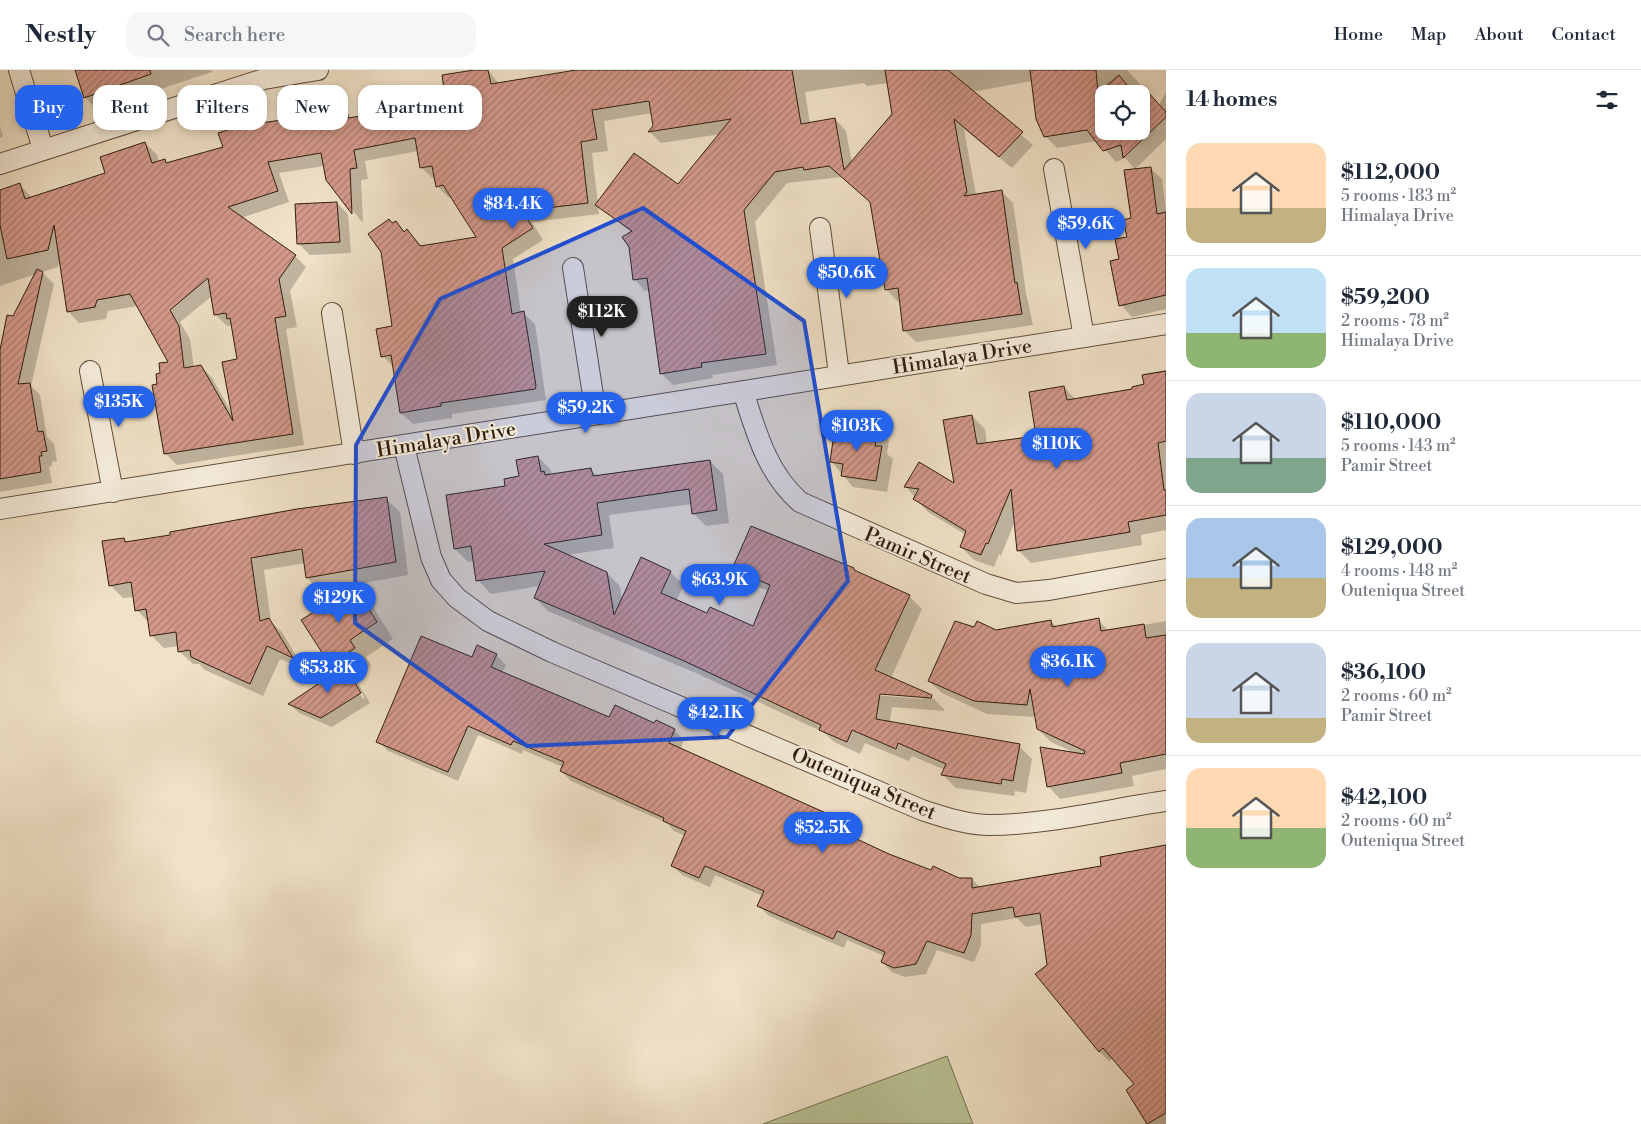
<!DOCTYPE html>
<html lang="en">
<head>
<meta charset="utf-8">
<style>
	:root { --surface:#fff; --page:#f6f6f7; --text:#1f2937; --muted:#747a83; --line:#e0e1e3; --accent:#2563eb }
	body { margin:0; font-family:"Libre Bodoni",serif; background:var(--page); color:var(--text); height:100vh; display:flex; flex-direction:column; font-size:19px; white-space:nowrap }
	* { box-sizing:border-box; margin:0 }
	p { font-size:16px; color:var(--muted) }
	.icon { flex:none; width:28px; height:28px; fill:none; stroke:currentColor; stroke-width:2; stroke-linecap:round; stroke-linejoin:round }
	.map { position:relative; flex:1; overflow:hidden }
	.side { display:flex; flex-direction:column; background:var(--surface); width:475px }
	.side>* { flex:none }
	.guide { position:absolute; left:15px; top:15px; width:475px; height:45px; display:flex; gap:10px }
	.controls { position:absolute; left:1095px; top:15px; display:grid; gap:10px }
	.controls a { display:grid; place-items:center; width:55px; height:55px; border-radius:10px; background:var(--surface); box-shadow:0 2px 8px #0003; font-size:25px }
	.price { position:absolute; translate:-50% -42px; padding:0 11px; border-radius:18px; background:var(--accent); color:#fff; font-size:16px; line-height:32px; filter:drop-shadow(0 1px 2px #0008) }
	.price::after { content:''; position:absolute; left:50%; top:30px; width:15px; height:11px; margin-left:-8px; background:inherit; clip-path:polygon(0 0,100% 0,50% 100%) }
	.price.on { background:#222; color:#fff }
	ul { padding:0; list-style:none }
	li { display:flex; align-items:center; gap:15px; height:125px; padding:0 20px }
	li+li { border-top:1px solid var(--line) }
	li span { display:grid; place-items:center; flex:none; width:140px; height:100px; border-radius:15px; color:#555 }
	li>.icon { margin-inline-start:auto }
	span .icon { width:60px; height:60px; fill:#fffc; stroke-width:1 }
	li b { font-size:21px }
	h2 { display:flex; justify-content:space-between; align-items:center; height:60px; padding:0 20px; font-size:21px }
	.pill { padding:0 18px; border-radius:15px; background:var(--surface); box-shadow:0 2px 8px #0003; font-size:18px; line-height:45px }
	.pill.on { background:var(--accent); color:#fff }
	header { display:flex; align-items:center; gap:30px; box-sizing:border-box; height:70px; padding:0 25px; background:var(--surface); border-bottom:1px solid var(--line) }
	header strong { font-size:24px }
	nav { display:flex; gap:28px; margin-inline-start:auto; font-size:18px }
	.search { width:350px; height:45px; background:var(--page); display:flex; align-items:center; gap:12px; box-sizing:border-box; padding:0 18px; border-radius:15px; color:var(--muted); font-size:19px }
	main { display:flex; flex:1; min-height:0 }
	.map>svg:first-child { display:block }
	.green { fill:#b9c396; stroke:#747052 }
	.shadow { fill:#0003; fill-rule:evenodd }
	.building { fill:url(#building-hatch); stroke:#301d0d; fill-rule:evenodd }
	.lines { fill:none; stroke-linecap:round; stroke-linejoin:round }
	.minor-casing { stroke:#604e3c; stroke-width:22 }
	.minor { stroke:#f5ecdb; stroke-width:20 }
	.marked { fill:#1d4ed8; fill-opacity:0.2; stroke:#1d4ed8; stroke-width:4; stroke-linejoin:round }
	.labels { text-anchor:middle; stroke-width:4; stroke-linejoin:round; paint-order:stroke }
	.street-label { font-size:20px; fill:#301d0d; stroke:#f5ecdb }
</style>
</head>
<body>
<header>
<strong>Nestly</strong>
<div class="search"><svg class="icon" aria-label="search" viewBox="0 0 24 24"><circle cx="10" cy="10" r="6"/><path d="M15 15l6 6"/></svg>Search here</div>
<nav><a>Home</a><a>Map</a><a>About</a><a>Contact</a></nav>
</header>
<main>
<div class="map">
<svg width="1166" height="1054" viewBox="0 0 1166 1054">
	<defs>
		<pattern id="building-hatch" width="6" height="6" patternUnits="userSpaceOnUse" patternTransform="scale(1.25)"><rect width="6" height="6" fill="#d4998b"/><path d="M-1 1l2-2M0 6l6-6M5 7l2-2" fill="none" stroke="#ac7c70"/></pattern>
	</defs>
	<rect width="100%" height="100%" fill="#f0e1c7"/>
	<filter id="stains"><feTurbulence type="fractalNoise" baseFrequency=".004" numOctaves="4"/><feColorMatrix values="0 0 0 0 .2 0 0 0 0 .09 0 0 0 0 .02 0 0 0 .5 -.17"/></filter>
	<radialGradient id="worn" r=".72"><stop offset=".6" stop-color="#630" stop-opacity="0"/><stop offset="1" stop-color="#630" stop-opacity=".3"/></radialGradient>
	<path class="green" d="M 947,986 L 973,1054 L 763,1054 Z"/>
	<path class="shadow" d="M 75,0 L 211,0 L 212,2 L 124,31 L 124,33 L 99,42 L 86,28 Z
		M 482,0 L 488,0 L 499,14 L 570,2 L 570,0 L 1127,0 L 1159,35 L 1166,22 L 1166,69 L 1135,99 L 1125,88 L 1116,92 L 1097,71 L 1057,78 L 1045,66 L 1032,11 L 972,22 L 1033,75 L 1012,98 L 964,59 L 976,125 L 1001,121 L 1013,133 L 1026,223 L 1033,255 L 916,272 L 905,261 L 901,230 L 897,231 L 886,219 L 871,133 L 842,107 L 787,113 L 755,152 L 777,295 L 712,305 L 713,308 L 673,315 L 661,303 L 650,220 L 645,221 L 634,209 L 632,163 L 598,136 L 599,144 L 532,152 L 543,170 L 513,189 L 521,243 L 523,243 L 535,254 L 546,330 L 452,344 L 452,348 L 413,354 L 401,343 L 394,298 L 383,286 L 393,257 L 393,154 L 396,152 L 405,162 L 407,160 L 423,177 L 478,168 L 452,127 L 449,128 L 437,116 L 436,108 L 433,109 L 421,97 L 418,81 L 365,91 L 368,109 L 361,110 L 363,153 L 327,109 L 324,96 L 279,103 L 289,132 L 241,148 L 295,186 L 306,197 L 290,221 L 297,257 L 286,259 L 304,375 L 177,395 L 165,383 L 158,316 L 162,304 L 170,293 L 138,236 L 108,241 L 106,249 L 79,253 L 68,241 L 60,189 L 58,197 L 42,202 L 54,214 L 31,316 L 40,325 L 47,367 L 54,374 L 57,391 L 52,392 L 52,396 L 49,397 L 52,413 L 0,422 L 0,286 L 36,204 L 0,216 L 0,121 L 20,115 L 32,128 L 106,104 L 145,73 L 157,85 L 159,92 L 165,91 L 168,94 L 224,77 L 254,55 L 335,45 L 338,47 L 347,46 L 351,49 L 411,39 ZM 864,13 L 867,16 L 888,13 L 894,45 L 852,93 L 846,61 L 835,49 L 810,54 L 805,22 ZM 1104,24 L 1141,24 L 1141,61 L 1104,61 ZM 652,43 L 654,57 L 650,62 L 661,73 L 721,64 L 678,116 L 598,134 L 592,83 L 608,81 L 604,51 ZM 212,226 L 215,244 L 227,256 L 232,255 L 238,290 L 232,343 L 212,308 L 201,296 L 194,298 L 190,269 L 180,252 Z
		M 0,57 L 3,66 L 0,68 Z
		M 1150,98 L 1162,109 L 1166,140 L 1166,239 L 1132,247 L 1121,235 L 1120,190 Z
		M 337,133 L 348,144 L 351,183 L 310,185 L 299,174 Z
		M 1166,300 L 1166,460 L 1141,465 L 1142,475 L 1031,493 L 1018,480 L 1015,451 L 1001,486 L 999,484 L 994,497 L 974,490 L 961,477 L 966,465 L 928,442 L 906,417 L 955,415 L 972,346 L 985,359 L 987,374 L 1037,367 L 1064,317 L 1076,330 L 1134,320 L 1145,315 L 1143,304 Z
		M 878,359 L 889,370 L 887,384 L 893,389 L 887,422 L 853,417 L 831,391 L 846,366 Z
		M 538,387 L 551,400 L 552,406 L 591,400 L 598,406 L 710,391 L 723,404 L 729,453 L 706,456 L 693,443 L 692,434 L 609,445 L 614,478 L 567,485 L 607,503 L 620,516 L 622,530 L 670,502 L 684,515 L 676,531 L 708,545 L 753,557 L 769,521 L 747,512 L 733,499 L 786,470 L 909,526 L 922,539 L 891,608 L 931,626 L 944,639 L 944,641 L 892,637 L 890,652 L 1019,676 L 1032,689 L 1026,723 L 1015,721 L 1014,726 L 956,718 L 943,705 L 945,700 L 912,686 L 909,691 L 865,673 L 860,684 L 834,672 L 823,662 L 696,603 L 548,541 L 535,528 L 540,516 L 491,524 L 478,510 L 475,491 L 468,492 L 455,479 L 507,417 L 520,407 ZM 873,622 L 920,626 L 923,629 L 873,625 Z
		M 386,429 L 400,442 L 408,505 L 320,521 L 307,508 L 305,493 L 264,500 L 271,552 L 282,562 L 304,599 L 280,589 L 263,626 L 205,600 L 199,594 L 193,594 L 179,581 L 179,576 L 164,578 L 151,565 L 149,553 L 137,540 L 135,527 L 123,528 L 110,515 L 124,469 L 128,473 Z
		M 354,517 L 371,534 L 393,569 L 366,587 L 371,596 L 354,607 L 370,633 L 332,657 L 299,643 L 290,634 L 338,602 L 331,594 ZM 350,608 L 353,608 L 365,628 L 363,629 Z
		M 1098,550 L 1109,561 L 1166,551 L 1166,699 L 1132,706 L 1134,716 L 1060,729 L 1048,716 L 1075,683 L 1051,672 L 1038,659 L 1036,647 L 987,644 L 942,623 L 929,611 L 975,559 L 995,561 L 1051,551 L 1057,557 Z
		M 496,585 L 506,595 L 502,603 L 610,649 L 674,660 L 684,670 L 680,680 L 837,749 L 847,759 L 844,765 L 932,802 L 958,809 L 972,809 L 980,817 L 1102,797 L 1166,776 L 1166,1054 L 1149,1054 L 1128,1020 L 1136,1014 L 1113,988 L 1109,991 L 1099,981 L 1048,895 L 1043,854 L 1026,857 L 1017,848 L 981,854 L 981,875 L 974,892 L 937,880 L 926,904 L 905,907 L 892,902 L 882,892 L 884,886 L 847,870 L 844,878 L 769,846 L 759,836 L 763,826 L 715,805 L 710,817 L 682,805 L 672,795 L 685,766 L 674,761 L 667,753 L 571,711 L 561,701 L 563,697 L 523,680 L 522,684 L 478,665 L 458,711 L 388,681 L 378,671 L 472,589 Z"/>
	<path class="building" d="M 75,0 L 150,0 L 151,4 L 84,28 Z
		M 474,0 L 488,0 L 491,14 L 576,0 L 792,0 L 801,54 L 835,48 L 844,100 L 892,44 L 885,0 L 948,0 L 1023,62 L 999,87 L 954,49 L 967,122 L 964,126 L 1002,120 L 1015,213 L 1017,212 L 1022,244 L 903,261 L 898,218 L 885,220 L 870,132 L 829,96 L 804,100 L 803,97 L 775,102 L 744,140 L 766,284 L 701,293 L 702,297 L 660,304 L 647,208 L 633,210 L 629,177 L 622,167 L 632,161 L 595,135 L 634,83 L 678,114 L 731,49 L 648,62 L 653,56 L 649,31 L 592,40 L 597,69 L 581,72 L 588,133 L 522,141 L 533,158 L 502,178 L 512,244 L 524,241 L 536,316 L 535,319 L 441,333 L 441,336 L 400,343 L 391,285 L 381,287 L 376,259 L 392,256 L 381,182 L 368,164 L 389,149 L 392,153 L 396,151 L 404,162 L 407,159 L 420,176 L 476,167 L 443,115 L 436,117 L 432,96 L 420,98 L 415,68 L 354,80 L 357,98 L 350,99 L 352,144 L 326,110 L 321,83 L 268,92 L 278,121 L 228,137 L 296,185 L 279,209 L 286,246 L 275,248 L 293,364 L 164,384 L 152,315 L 157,314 L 156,304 L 160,303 L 159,293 L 168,292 L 130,224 L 97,230 L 95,237 L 67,242 L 54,155 L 48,180 L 7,189 L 0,155 L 0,120 L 20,113 L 25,129 L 105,103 L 100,87 L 145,72 L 152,93 L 165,89 L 166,93 L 223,77 L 218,63 L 253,52 L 254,54 L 302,47 L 302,49 L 335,43 L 336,46 L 348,44 L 348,48 L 410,38 L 407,25 L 444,19 L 442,5 ZM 208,208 L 214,245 L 226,243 L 227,249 L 230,248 L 237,289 L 222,292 L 233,351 L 201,295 L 184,298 L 179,256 L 170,240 Z
		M 1030,0 L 1096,0 L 1098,23 L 1119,5 L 1134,24 L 1104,24 L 1104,61 L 1141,61 L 1141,25 L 1146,20 L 1166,42 L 1166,47 L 1123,88 L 1121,75 L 1103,81 L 1087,60 L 1044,67 L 1036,49 Z
		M 1151,97 L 1157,144 L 1166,142 L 1166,225 L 1119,236 L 1110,191 L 1119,189 L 1115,169 L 1127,167 L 1123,150 L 1131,148 L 1124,100 Z
		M 337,132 L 340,172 L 297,174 L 295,134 Z
		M 37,199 L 43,202 L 18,314 L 30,313 L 38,362 L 43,361 L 47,381 L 41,382 L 42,386 L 39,386 L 41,402 L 0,409 L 0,280 L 7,245 L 13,246 Z
		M 1166,301 L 1166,371 L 1158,373 L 1164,420 L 1166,420 L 1166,445 L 1128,452 L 1130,462 L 1017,481 L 1011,419 L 988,474 L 986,473 L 981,485 L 960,477 L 966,461 L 913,429 L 919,419 L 904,417 L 919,392 L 954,413 L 943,350 L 972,345 L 977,374 L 1036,366 L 1029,322 L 1064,316 L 1067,330 L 1132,319 L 1132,317 L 1144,314 L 1142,305 Z
		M 847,353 L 878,358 L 875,376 L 882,376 L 876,411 L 841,406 L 843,394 L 830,392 L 834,363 L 845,365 Z
		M 538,386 L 541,402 L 544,401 L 545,405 L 591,398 L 593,406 L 710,390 L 717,440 L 692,444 L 689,419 L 597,433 L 602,465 L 544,474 L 607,502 L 614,545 L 641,487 L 671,501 L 661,523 L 707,543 L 710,537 L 753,556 L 770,515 L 732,499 L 751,456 L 854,498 L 854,500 L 910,525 L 875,600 L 932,625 L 931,628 L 880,624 L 876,649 L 1020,674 L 1013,711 L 1002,709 L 1001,714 L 941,705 L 946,694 L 898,673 L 896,679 L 852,660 L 847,672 L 819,660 L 821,655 L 682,590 L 534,528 L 545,501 L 476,511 L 471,476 L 454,479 L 446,425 L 505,416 L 504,409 L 519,406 L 516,390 Z
		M 387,427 L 396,492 L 306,508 L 302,479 L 251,488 L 260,551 L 269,548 L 293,588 L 267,576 L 250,614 L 191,587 L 190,580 L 178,582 L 176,562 L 150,566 L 146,539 L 135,541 L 131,512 L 109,516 L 102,471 L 124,468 L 125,472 L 170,465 L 170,462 L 297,439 Z
		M 354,516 L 377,552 L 350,570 L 355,578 L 330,595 L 301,550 Z
		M 1099,548 L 1101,561 L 1144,554 L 1146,568 L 1166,565 L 1166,684 L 1120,693 L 1122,703 L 1047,717 L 1040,677 L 1084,684 L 1085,681 L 1037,659 L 1030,619 L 1027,635 L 974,631 L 928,611 L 955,551 L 974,557 L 977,551 L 996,560 L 1051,550 L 1052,557 Z
		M 421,566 L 472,587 L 477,575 L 497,584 L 491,597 L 609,647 L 615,635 L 654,653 L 656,650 L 675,659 L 669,673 L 837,748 L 833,758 L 889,784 L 931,800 L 933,796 L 959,808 L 972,808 L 972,818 L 1101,796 L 1100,787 L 1166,775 L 1166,1043 L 1147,1054 L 1126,1020 L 1134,1014 L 1103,978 L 1099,982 L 1035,904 L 1047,895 L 1040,843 L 1015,847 L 1013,837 L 972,844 L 971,865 L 964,883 L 927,871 L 916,894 L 894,898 L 881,892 L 885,882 L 837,861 L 833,869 L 757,836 L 764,821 L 705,796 L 699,808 L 671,796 L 686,761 L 663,751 L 664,748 L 560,701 L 564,692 L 513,671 L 511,675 L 468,656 L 448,702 L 376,672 Z
		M 345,596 L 361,623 L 321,648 L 288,634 Z"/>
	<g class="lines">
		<defs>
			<path id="minor" d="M 19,0 L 43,79
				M 0,94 L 264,9 L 318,0
				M 1054,99 L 1084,267
				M 820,158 L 839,304
				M 573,198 L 596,344
				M 332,243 L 354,384
				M 90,301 L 113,422
				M 743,321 C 756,362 767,403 800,432 L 986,514 L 1016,523 L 1049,520 L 1166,499
				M 404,376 L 431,487 L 441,510 L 457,528 L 488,551 L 552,582 L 922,740 C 944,747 967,755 990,755 C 1045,755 1111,739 1166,731
				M 0,439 L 1166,254"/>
		</defs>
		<use href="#minor" class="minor-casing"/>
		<use href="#minor" class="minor"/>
	</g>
	<path class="marked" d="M 643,138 L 804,251 L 848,511 L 727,667 L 527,676 L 355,553 L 356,375 L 440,229 Z"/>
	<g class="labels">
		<g class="street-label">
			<text transform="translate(962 286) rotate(-9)" y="7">Himalaya Drive</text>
			<text transform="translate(446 369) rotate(-9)" y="7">Himalaya Drive</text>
			<text transform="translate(918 485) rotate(23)" y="7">Pamir Street</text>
			<text transform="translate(864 713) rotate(23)" y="7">Outeniqua Street</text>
		</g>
	</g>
	<rect width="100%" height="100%" filter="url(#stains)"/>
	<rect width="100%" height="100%" fill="url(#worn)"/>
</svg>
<div class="controls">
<a><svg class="icon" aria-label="locate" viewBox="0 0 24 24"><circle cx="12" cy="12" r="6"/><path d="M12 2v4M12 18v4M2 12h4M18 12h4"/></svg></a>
</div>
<b class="price" style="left:513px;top:160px">$84.4K</b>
<b class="price" style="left:1086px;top:180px">$59.6K</b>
<b class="price" style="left:847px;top:229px">$50.6K</b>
<b class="price on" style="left:602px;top:268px">$112K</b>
<b class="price" style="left:119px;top:358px">$135K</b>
<b class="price" style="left:586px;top:364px">$59.2K</b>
<b class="price" style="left:857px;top:382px">$103K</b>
<b class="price" style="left:1057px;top:400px">$110K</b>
<b class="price" style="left:720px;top:536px">$63.9K</b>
<b class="price" style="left:339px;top:554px">$129K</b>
<b class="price" style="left:1068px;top:618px">$36.1K</b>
<b class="price" style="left:328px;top:624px">$53.8K</b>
<b class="price" style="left:716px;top:669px">$42.1K</b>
<b class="price" style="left:823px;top:784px">$52.5K</b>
<div class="guide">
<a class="pill on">Buy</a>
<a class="pill">Rent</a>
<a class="pill">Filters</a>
<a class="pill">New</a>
<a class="pill">Apartment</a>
</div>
</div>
<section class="side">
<h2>14 homes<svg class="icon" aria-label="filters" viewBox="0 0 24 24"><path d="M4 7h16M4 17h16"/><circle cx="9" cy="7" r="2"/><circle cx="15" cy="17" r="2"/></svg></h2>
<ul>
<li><span style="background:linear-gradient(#ffd9b3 65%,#c2b280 0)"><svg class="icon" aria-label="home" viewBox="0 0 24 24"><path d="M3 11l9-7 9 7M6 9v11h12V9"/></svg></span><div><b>$112,000</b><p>5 rooms · 183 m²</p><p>Himalaya Drive</p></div></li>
<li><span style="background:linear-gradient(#bfe0f5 65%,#8fb573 0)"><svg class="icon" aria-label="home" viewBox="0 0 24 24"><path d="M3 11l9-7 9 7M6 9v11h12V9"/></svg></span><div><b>$59,200</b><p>2 rooms · 78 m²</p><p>Himalaya Drive</p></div></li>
<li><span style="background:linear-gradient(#c9d6e8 65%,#7fa58c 0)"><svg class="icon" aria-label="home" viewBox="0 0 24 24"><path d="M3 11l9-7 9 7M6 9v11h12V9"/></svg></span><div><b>$110,000</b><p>5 rooms · 143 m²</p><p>Pamir Street</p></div></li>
<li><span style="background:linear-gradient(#a9c7e8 60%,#c2b280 0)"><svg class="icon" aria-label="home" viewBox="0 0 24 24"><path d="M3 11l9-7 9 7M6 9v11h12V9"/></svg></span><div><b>$129,000</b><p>4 rooms · 148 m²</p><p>Outeniqua Street</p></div></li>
<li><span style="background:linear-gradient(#c9d6e8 75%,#c2b280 0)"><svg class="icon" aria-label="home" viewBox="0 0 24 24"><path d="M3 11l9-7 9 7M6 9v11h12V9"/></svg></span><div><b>$36,100</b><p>2 rooms · 60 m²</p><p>Pamir Street</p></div></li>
<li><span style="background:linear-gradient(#ffd9b3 60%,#8fb573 0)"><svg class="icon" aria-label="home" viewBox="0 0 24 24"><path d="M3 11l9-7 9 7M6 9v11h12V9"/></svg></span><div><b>$42,100</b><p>2 rooms · 60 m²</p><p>Outeniqua Street</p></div></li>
</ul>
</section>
</main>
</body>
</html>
